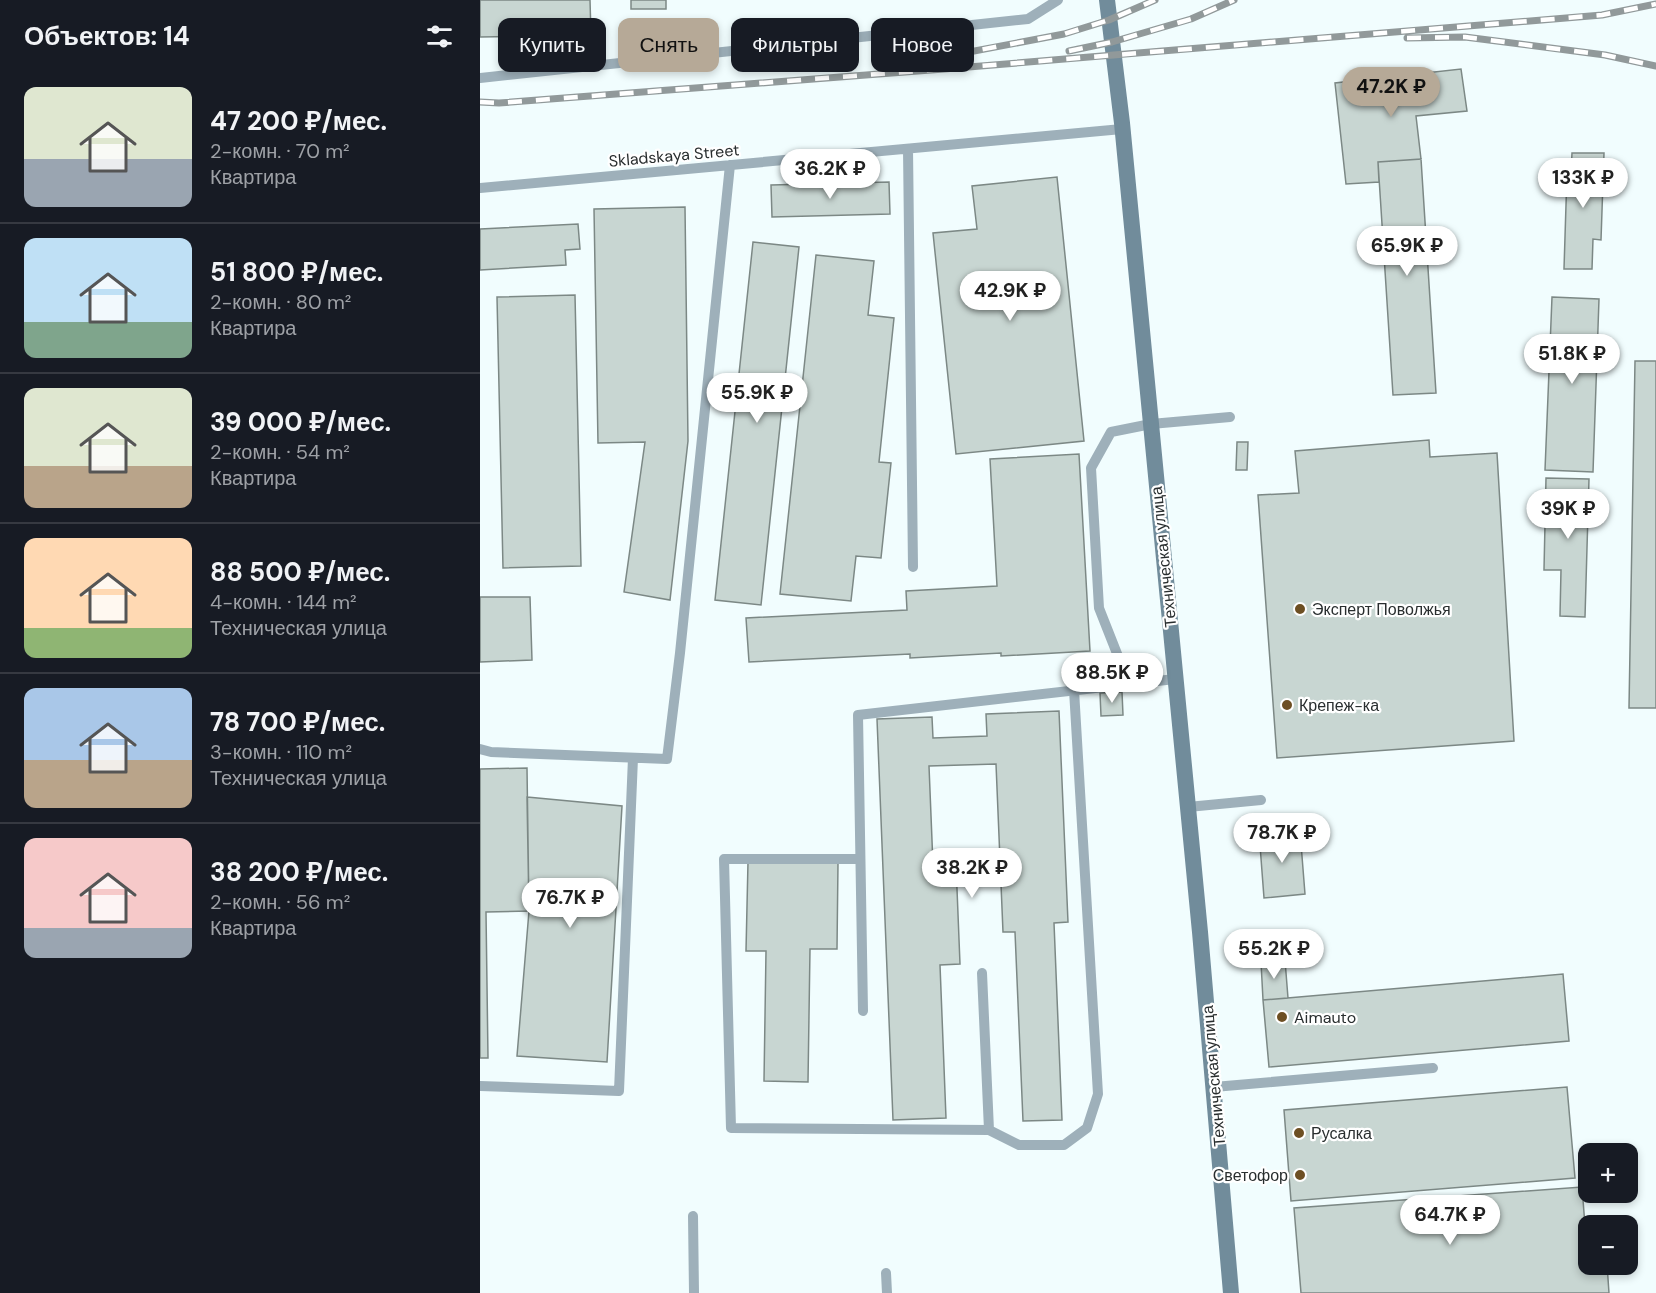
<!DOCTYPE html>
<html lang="ru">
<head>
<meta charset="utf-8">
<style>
	:root { --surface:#171b24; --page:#242831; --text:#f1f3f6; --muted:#9ea1a6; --line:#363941; --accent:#b6a997 }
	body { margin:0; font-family:"DM Sans",sans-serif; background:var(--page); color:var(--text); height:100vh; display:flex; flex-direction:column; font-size:22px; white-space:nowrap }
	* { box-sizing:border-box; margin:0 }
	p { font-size:20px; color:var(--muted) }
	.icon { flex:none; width:33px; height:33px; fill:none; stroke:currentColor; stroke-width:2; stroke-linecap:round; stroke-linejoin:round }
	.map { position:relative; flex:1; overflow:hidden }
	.sheet { display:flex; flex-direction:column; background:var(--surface); width:480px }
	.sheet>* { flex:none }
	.hud { position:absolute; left:18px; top:18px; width:570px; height:54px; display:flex; gap:12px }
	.tools { position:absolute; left:1098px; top:1143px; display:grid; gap:12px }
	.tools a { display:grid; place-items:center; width:60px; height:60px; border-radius:12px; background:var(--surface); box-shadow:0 3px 9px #0003; font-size:30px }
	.price { position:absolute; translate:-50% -51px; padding:0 14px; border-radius:21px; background:#fff; color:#222; font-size:20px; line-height:39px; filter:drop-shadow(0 2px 3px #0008) }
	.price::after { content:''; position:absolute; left:50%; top:36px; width:18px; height:14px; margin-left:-9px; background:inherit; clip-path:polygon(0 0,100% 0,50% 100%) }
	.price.selected { background:var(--accent); color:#111 }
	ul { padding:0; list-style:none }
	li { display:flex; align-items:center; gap:18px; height:150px; padding:0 24px }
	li+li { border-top:2px solid var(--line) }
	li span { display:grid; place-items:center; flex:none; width:168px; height:120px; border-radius:12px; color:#555 }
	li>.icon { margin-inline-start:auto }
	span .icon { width:72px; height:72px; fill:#fffc; stroke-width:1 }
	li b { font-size:26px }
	h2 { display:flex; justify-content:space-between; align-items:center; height:72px; padding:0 24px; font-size:26px }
	.tag { padding:0 21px; border-radius:12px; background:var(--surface); box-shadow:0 3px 9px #0003; font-size:21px; line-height:54px }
	.tag.selected { background:var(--accent); color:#111 }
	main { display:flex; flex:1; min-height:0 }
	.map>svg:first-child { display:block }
	.building { fill:#c8d6d2; stroke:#7c8885; stroke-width:1.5 }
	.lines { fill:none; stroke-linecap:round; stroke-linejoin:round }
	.service { stroke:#9eb0ba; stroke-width:10 }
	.secondary { stroke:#718c9b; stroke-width:16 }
	.rail-casing { stroke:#91999a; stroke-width:7 }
	.rail { stroke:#fff; stroke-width:4.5; stroke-dasharray:14; stroke-linecap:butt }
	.poi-dot { fill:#6d4f23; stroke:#fff; stroke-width:2 }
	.labels { text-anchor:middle; stroke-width:4.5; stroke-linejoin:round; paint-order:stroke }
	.street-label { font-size:16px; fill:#292e2f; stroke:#fff }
	.poi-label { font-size:16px; fill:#292e2f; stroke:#fff; text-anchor:start }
</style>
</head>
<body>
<main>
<section class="sheet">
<h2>Объектов: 14<svg class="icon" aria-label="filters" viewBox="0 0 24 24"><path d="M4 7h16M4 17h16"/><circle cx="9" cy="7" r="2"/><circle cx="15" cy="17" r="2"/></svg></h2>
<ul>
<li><span style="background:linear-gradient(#dfe7d0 60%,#9aa5b1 0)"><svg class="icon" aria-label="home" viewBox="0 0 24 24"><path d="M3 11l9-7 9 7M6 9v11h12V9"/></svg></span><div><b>47 200 ₽/мес.</b><p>2-комн. · 70 m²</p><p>Квартира</p></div></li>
<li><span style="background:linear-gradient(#bfe0f5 70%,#7fa58c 0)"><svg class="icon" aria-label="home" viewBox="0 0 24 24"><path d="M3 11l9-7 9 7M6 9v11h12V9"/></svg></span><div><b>51 800 ₽/мес.</b><p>2-комн. · 80 m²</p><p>Квартира</p></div></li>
<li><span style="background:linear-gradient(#dfe7d0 65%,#b9a48a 0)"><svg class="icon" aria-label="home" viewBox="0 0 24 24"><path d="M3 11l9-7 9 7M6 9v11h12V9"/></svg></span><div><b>39 000 ₽/мес.</b><p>2-комн. · 54 m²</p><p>Квартира</p></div></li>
<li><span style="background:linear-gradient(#ffd9b3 75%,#8fb573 0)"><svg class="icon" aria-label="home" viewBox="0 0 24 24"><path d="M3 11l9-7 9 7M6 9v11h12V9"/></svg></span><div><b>88 500 ₽/мес.</b><p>4-комн. · 144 m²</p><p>Техническая улица</p></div></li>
<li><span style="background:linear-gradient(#a9c7e8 60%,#b9a48a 0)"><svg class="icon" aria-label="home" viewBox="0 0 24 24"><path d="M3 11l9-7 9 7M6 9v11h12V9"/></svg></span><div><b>78 700 ₽/мес.</b><p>3-комн. · 110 m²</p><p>Техническая улица</p></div></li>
<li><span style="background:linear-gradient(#f6c9c9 75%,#9aa5b1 0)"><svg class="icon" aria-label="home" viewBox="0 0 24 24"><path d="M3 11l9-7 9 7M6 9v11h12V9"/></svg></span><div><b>38 200 ₽/мес.</b><p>2-комн. · 56 m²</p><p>Квартира</p></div></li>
</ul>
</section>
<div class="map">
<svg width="1176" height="1293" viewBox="0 0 1176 1293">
	<rect width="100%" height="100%" fill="#f1fdfe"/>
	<path class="building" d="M 0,0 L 110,0 L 111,35 L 0,37 Z
		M 151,0 L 186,0 L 186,9 L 151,9 Z
		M 981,69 L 987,111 L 936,116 L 941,159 L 898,162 L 899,182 L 866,184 L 855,83 Z
		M 1092,153 L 1124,153 L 1121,240 L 1113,239 L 1112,269 L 1084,269 L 1087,173 L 1091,173 Z
		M 941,159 L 956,393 L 913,395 L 898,162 Z
		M 577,177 L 604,441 L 476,454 L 453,233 L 497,229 L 492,186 Z
		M 409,182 L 410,214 L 292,217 L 291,185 Z
		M 205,207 L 208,441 L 190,600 L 144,592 L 165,442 L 118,443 L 114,209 Z
		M 98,224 L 100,249 L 85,250 L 86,265 L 0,270 L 0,229 Z
		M 273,242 L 319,247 L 281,605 L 235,600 Z
		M 336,255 L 394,261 L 388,315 L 414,318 L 399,462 L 411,463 L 401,558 L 376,556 L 371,601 L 300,594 Z
		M 95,295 L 101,566 L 23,568 L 17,297 Z
		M 1072,297 L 1119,299 L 1113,472 L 1065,470 Z
		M 1155,361 L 1176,361 L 1176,708 L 1149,708 Z
		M 949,440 L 950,457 L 1017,453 L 1034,741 L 797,758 L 778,495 L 819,493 L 815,451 Z
		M 757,442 L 768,442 L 767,470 L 756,470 Z
		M 599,454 L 610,651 L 521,656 L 521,653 L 430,658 L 430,654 L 269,662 L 266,618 L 427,610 L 426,591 L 517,586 L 510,459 Z
		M 1066,478 L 1109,479 L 1105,617 L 1080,616 L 1081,570 L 1064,570 Z
		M 0,597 L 50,597 L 52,660 L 0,662 Z
		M 642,692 L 643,715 L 621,716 L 620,693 Z
		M 579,711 L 588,922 L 574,923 L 582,1120 L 543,1121 L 535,932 L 523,932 L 516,764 L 449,766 L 453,865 L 476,864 L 480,964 L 460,965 L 466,1118 L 413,1120 L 397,719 L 452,717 L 453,738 L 507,736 L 506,714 Z
		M 47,768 L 49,911 L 6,912 L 8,1058 L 0,1058 L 0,769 Z
		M 47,797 L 142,806 L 127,1062 L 37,1056 L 49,911 Z
		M 820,831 L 825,894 L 784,898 L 779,832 Z
		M 268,862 L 358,863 L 357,949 L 330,949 L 328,1082 L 284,1081 L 286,951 L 266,951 Z
		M 805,960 L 808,998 L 783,1000 L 781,962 Z
		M 1083,974 L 1089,1041 L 789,1067 L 783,1000 Z
		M 1087,1087 L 1095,1178 L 811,1201 L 804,1110 Z
		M 1102,1187 L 1108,1264 L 1127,1264 L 1129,1293 L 821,1293 L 814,1208 Z"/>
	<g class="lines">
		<path class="service" d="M 0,78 L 548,19 L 578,0
			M 428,149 L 433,567
			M 0,188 L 642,129
			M 649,684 L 619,608 L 611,468 L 631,432 L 671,424 L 750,417
			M 0,749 L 11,752 L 187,759 L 200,653 L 250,165
			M 708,807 L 781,800
			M 380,859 L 244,859 L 251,1128 L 509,1130
			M 502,973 L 509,1130 L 539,1145 L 584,1145 L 607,1128 L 618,1094 L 594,690
			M 383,1011 L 378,715 L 695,679
			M 0,1086 L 139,1091 L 153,758
			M 734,1087 L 953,1068
			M 213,1216 L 214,1293
			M 406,1273 L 407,1293"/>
		<path class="secondary" d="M 627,0 L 642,123 L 720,932 L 751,1293"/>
		<defs>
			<path id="rail" d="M 927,38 L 985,37 L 1125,55 L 1176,66
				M 589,51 L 632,42 L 711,19 L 754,0
				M 420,65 L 584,34 L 629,20 L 675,0
				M 0,102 L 19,103 L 464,69 L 1122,15 L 1176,4"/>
		</defs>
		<use href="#rail" class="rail-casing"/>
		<use href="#rail" class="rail"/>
	</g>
	<g class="poi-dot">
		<circle cx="820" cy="609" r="6"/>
		<circle cx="807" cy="705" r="6"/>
		<circle cx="802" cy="1017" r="6"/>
		<circle cx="819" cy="1133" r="6"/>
		<circle cx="820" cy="1175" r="6"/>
	</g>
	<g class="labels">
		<g class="street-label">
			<text transform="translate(194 155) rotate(-5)" y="6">Skladskaya Street</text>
			<text transform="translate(683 557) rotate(-96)" y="6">Техническая улица</text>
			<text transform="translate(733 1076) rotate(-95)" y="6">Техническая улица</text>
		</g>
		<g class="poi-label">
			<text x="832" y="615">Эксперт Поволжья</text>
			<text x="819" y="711">Крепеж-ка</text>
			<text x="814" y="1023">Aimauto</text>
			<text x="831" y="1139">Русалка</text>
			<text x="808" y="1181" text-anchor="end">Светофор</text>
		</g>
	</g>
</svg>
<div class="tools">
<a>+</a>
<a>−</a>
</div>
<b class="price selected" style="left:911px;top:118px">47.2K ₽</b>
<b class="price" style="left:350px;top:200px">36.2K ₽</b>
<b class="price" style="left:1103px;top:209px">133K ₽</b>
<b class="price" style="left:927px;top:277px">65.9K ₽</b>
<b class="price" style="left:530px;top:322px">42.9K ₽</b>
<b class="price" style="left:1092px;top:385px">51.8K ₽</b>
<b class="price" style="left:277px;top:424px">55.9K ₽</b>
<b class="price" style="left:1088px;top:540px">39K ₽</b>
<b class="price" style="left:632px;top:704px">88.5K ₽</b>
<b class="price" style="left:802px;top:864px">78.7K ₽</b>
<b class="price" style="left:492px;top:899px">38.2K ₽</b>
<b class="price" style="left:90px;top:929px">76.7K ₽</b>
<b class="price" style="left:794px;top:980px">55.2K ₽</b>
<b class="price" style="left:970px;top:1246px">64.7K ₽</b>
<div class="hud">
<a class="tag">Купить</a>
<a class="tag selected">Снять</a>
<a class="tag">Фильтры</a>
<a class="tag">Новое</a>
</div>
</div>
</main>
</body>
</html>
